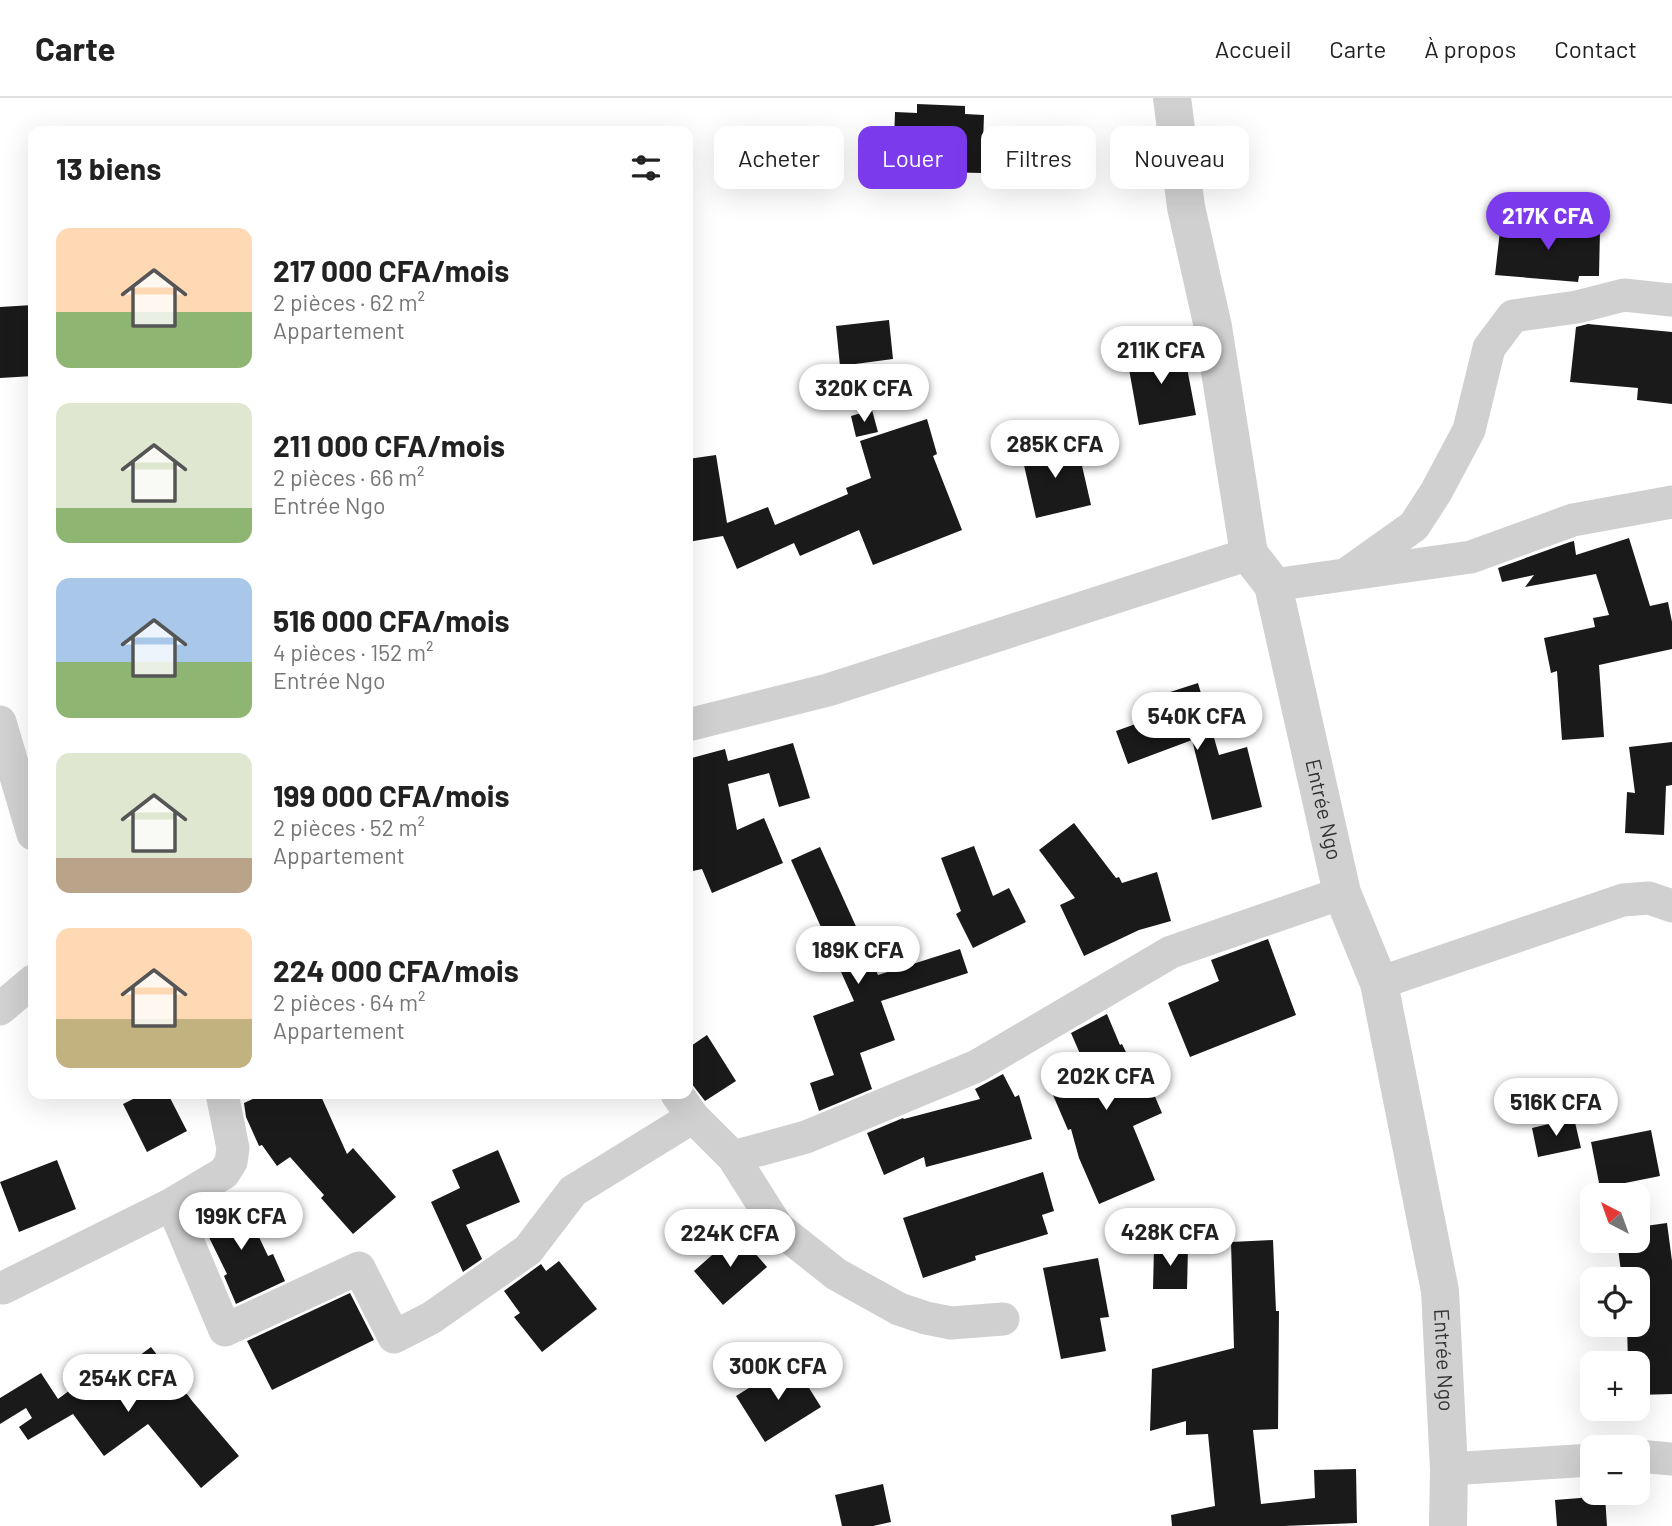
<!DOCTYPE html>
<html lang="fr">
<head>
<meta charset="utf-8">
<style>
	:root { --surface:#fff; --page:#f2f2f2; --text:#222; --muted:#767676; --line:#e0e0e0; --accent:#7c3aed }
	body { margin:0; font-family:Barlow,sans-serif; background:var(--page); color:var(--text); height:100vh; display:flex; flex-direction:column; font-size:26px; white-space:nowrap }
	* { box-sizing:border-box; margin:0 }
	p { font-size:23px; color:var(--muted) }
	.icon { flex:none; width:38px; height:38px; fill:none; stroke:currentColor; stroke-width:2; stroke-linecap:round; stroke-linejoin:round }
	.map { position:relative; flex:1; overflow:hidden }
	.panel { position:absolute; left:28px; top:28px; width:665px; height:973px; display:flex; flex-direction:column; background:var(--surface); border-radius:14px; box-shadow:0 7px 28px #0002 }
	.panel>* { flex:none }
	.banner { position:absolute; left:714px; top:28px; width:665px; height:63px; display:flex; gap:14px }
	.needle { width:46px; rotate:319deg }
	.controls { position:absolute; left:1580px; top:1085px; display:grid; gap:14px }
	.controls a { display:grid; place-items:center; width:70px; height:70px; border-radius:14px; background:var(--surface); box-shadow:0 7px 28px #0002; font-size:35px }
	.price { position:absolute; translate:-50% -60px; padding:0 16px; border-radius:24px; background:#fff; color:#222; font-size:23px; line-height:46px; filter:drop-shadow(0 2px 4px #0008) }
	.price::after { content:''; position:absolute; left:50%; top:42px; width:21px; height:16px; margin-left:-10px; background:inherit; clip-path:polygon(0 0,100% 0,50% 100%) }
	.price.active { background:var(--accent); color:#fff }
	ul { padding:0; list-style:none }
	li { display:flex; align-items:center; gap:21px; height:175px; padding:0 28px }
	li span { display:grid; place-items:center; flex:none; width:196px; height:140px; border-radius:14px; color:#555 }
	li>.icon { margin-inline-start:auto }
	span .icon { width:84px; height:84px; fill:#fffc; stroke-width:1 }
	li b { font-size:30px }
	h2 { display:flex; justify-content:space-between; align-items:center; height:84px; padding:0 28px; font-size:30px }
	.tag { padding:0 24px; border-radius:14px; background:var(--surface); box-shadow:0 7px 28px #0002; font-size:24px; line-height:63px }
	.tag.active { background:var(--accent); color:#fff }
	header { display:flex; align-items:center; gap:42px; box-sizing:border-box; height:98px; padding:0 35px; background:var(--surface); border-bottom:2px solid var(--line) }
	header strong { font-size:33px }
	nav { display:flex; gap:38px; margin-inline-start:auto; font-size:24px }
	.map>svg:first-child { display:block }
	.building { fill:#1a1a1a }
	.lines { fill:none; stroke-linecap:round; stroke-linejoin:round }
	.minor { stroke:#d0d0d0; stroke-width:33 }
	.tertiary { stroke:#d0d0d0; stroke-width:38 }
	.labels { text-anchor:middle; stroke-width:7; stroke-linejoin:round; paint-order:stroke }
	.street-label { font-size:21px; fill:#333; stroke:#fff }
</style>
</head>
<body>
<header>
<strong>Carte</strong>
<nav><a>Accueil</a><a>Carte</a><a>À propos</a><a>Contact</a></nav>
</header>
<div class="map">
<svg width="1672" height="1428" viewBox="0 0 1672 1428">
	<rect width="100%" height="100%" fill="#fff"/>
	<path class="building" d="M 917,6 L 965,8 L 965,16 L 984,17 L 982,75 L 893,73 L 895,14 L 917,15 Z
		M 1501,124 L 1600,132 L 1599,178 L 1579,178 L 1578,184 L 1495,177 Z
		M 33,207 L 33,278 L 0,280 L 0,209 Z
		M 889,222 L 893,261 L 840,268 L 836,228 Z
		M 1588,226 L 1672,234 L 1672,306 L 1637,302 L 1638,290 L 1570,284 L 1576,229 Z
		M 1183,249 L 1196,317 L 1139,327 L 1127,260 Z
		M 872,312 L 878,334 L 856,339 L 851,318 Z
		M 927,321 L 937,356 L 933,358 L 962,432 L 873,467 L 859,432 L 800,458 L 794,445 L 737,471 L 723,438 L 688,444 L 688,361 L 716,357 L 727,425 L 768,409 L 775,427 L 848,396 L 846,390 L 871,380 L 860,343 Z
		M 1065,344 L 1069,362 L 1080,359 L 1091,407 L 1036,420 L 1021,354 Z
		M 1629,440 L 1650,508 L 1668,504 L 1672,524 L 1672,551 L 1599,567 L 1604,639 L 1562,642 L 1557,573 L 1551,575 L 1544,540 L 1595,529 L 1593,520 L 1609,517 L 1596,476 L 1525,489 L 1534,477 L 1502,484 L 1498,470 L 1570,444 L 1574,443 L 1576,457 Z
		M 1198,585 L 1219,657 L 1247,649 L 1262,709 L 1212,722 L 1192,642 L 1128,666 L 1116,633 L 1169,614 L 1164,596 Z
		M 1672,644 L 1672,687 L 1666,688 L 1664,737 L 1625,735 L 1627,694 L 1635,695 L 1629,649 Z
		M 793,645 L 810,700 L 779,709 L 769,675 L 728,686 L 737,732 L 764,720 L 783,765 L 712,795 L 702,771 L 688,774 L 688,661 L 725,651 L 728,663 Z
		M 1074,725 L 1116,780 L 1119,779 L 1122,785 L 1157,774 L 1171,823 L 1139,832 L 1084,858 L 1060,807 L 1075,800 L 1039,752 Z
		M 974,748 L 993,798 L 1009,790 L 1026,824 L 973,850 L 956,816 L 961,813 L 941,760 Z
		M 820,749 L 878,877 L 960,851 L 968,875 L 881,903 L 895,942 L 860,955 L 872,991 L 819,1013 L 810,985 L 834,977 L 813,918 L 854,903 L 791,762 Z
		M 1268,841 L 1296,917 L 1190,959 L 1168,905 L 1219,883 L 1211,862 Z
		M 1107,916 L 1120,947 L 1122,946 L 1147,997 L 1153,994 L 1162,1015 L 1133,1028 L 1155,1082 L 1099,1106 L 1079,1060 L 1071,1031 L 1068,1032 L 1047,983 L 1084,965 L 1071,935 Z
		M 707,937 L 736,983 L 705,1003 L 688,981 L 688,950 Z
		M 1003,976 L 1015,999 L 1019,997 L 1032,1041 L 926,1069 L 924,1059 L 884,1077 L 867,1035 L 903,1020 L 904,1021 L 980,1001 L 975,991 Z
		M 143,996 L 168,996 L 187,1033 L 147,1054 L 123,1006 Z
		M 264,996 L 320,996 L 347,1056 L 353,1050 L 396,1099 L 353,1136 L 321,1100 L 324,1097 L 290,1059 L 277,1068 L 262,1047 L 259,1048 L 246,1019 L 244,1005 Z
		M 1574,1020 L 1581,1050 L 1538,1059 L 1532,1030 Z
		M 1651,1032 L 1660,1078 L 1600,1090 L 1591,1044 Z
		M 498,1052 L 520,1104 L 466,1127 L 482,1161 L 463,1174 L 431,1104 L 460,1090 L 452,1072 Z
		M 57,1062 L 76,1111 L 19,1134 L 0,1084 Z
		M 1043,1074 L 1054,1113 L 1042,1117 L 1048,1136 L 975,1158 L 976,1162 L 923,1180 L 903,1120 Z
		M 241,1101 L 268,1158 L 273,1156 L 285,1183 L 236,1206 L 224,1178 L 227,1176 L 200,1121 Z
		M 1667,1125 L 1672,1163 L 1672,1296 L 1638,1297 L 1638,1265 L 1628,1265 L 1627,1227 L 1638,1227 L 1638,1181 L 1622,1181 L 1617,1143 L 1638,1143 L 1638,1129 Z
		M 737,1135 L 767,1169 L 723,1207 L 694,1173 Z
		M 1273,1142 L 1276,1213 L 1279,1213 L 1278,1331 L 1253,1332 L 1261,1406 L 1315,1400 L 1314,1372 L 1356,1371 L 1357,1425 L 1284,1428 L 1172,1428 L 1171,1417 L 1215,1408 L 1208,1336 L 1186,1337 L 1186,1323 L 1150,1333 L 1152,1271 L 1234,1250 L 1231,1144 Z
		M 1154,1150 L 1188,1150 L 1187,1191 L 1153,1191 Z
		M 1098,1160 L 1109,1219 L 1100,1220 L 1106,1253 L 1061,1261 L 1043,1170 Z
		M 559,1163 L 597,1211 L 542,1254 L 514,1219 L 520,1215 L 504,1193 L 541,1166 L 546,1173 Z
		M 350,1195 L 374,1242 L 272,1292 L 247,1243 Z
		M 151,1249 L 193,1304 L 239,1358 L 201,1390 L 148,1326 L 104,1358 L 73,1316 L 28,1342 L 19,1329 L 32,1320 L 26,1310 L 0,1326 L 0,1300 L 41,1275 L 58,1301 L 100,1270 L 108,1281 Z
		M 792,1263 L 821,1309 L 765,1344 L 736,1298 Z
		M 883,1386 L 891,1424 L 873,1428 L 842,1428 L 835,1397 Z
		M 1605,1398 L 1607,1428 L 1557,1428 L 1555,1402 Z"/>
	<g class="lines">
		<path class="minor" d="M 1348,475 L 1414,428 L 1436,394 L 1469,332 L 1489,250 L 1513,218 L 1577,209 L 1624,197 L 1671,202
			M 1273,487 L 1471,459 L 1573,422 L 1672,404
			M 0,624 L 33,736
			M 688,627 L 828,592 L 1249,456
			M 1379,885 L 1623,802 L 1649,800 L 1672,808
			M 0,911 L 33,883
			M 677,996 L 693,1019 L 733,1059 L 778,1130 L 836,1176 L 899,1211 L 926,1220 L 951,1225 L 1003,1221
			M 733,1059 L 806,1039 L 977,968 L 1171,854 L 1342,795
			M 172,1106 L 225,1232 L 359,1170 L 394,1239 L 431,1220 L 528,1152 L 573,1093 L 693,1019
			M 3,1190 L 172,1106 L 224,1075 L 231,1064 L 233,1050 L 222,996
			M 1638,1358 L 1672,1361
			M 1449,1371 L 1592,1362"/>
		<path class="tertiary" id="s1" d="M 1172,0 L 1186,109 L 1213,229 L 1249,456 L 1273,487 L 1342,795 L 1379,885 L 1440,1193 L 1449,1371 L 1448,1428"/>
	</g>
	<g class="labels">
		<g class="street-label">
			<text dy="7" stroke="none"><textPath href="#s1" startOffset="732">Entrée Ngo</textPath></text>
			<text dy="7" stroke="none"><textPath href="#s1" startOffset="1298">Entrée Ngo</textPath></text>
		</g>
	</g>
</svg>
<div class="controls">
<a><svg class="needle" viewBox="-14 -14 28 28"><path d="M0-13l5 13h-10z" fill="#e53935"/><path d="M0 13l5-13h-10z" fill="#767676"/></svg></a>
<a><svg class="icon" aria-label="locate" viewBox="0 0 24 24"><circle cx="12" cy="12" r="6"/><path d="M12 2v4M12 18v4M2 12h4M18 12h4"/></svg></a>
<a>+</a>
<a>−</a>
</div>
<b class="price active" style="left:1548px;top:154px">217K CFA</b>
<b class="price" style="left:1161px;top:288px">211K CFA</b>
<b class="price" style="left:864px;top:326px">320K CFA</b>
<b class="price" style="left:1055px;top:382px">285K CFA</b>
<b class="price" style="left:1197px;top:654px">540K CFA</b>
<b class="price" style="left:858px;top:888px">189K CFA</b>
<b class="price" style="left:1106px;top:1014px">202K CFA</b>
<b class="price" style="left:1556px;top:1040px">516K CFA</b>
<b class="price" style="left:241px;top:1154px">199K CFA</b>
<b class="price" style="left:1170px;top:1170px">428K CFA</b>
<b class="price" style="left:730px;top:1171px">224K CFA</b>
<b class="price" style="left:778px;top:1304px">300K CFA</b>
<b class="price" style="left:128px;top:1316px">254K CFA</b>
<div class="banner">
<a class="tag">Acheter</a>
<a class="tag active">Louer</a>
<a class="tag">Filtres</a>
<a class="tag">Nouveau</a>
</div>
<section class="panel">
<h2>13 biens<svg class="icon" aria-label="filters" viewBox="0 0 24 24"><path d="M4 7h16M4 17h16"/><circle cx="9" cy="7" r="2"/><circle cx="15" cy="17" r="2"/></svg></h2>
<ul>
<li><span style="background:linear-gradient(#ffd9b3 60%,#8fb573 0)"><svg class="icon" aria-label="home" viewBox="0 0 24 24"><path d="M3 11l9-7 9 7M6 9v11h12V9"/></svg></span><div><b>217 000 CFA/mois</b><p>2 pièces · 62 m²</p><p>Appartement</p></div></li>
<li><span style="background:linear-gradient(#dfe7d0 75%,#8fb573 0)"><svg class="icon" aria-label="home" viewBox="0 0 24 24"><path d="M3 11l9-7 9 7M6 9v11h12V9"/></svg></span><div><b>211 000 CFA/mois</b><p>2 pièces · 66 m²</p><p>Entrée Ngo</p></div></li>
<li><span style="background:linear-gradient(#a9c7e8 60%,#8fb573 0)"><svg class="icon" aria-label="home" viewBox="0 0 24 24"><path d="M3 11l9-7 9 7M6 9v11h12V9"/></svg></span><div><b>516 000 CFA/mois</b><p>4 pièces · 152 m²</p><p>Entrée Ngo</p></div></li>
<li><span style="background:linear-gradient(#dfe7d0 75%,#b9a48a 0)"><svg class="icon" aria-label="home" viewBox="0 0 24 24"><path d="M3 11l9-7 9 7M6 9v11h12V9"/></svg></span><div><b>199 000 CFA/mois</b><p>2 pièces · 52 m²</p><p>Appartement</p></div></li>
<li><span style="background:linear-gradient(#ffd9b3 65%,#c2b280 0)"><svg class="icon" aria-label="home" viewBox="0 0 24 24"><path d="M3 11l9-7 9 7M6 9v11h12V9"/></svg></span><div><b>224 000 CFA/mois</b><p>2 pièces · 64 m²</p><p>Appartement</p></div></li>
</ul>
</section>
</div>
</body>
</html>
